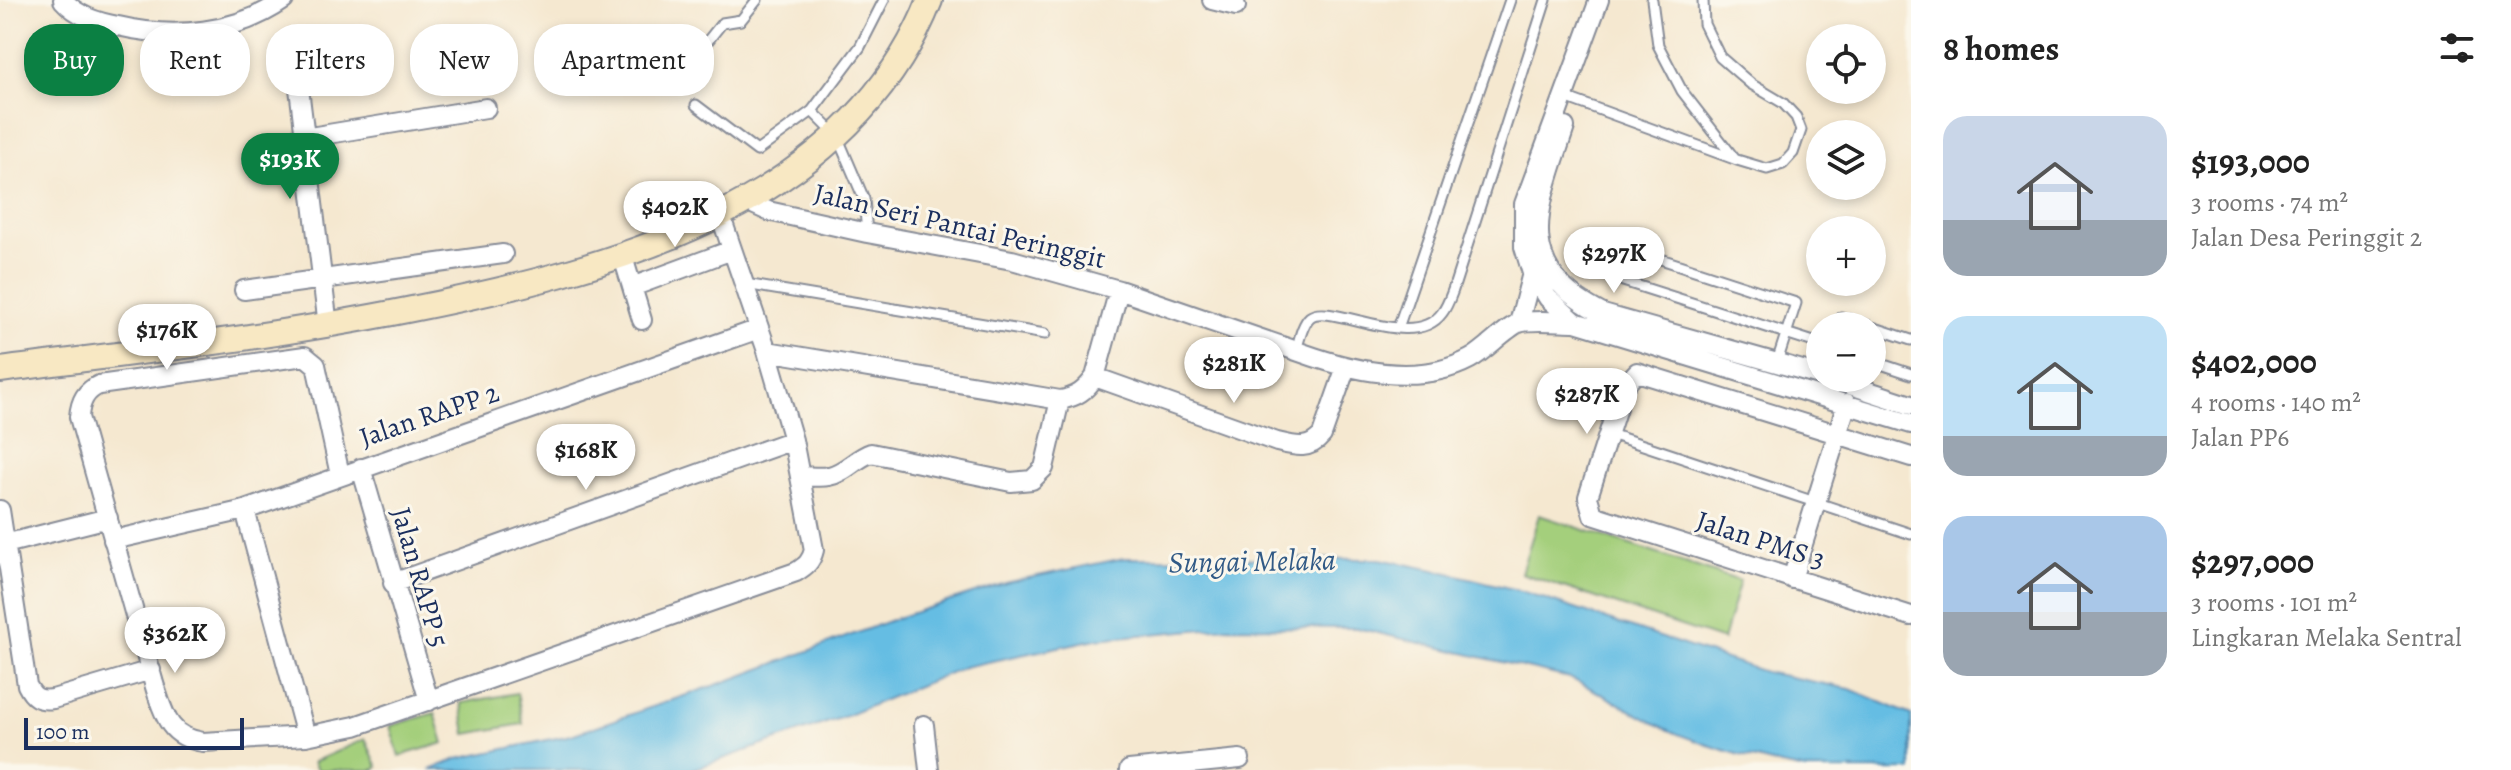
<!DOCTYPE html>
<html lang="en">
<head>
<meta charset="utf-8">
<style>
	:root { --surface:#fff; --page:#f6f6f6; --text:#222; --muted:#767676; --accent:#0b8043 }
	body { margin:0; font-family:Alegreya,serif; background:var(--page); color:var(--text); height:100vh; display:flex; flex-direction:column; font-size:30px; white-space:nowrap }
	* { box-sizing:border-box; margin:0 }
	p { font-size:26px; color:var(--muted) }
	.icon { flex:none; width:44px; height:44px; fill:none; stroke:currentColor; stroke-width:2; stroke-linecap:round; stroke-linejoin:round }
	.map { position:relative; flex:1; overflow:hidden }
	.drawer { display:flex; flex-direction:column; background:var(--surface); width:600px }
	.drawer>* { flex:none }
	.hud { position:absolute; left:24px; top:24px; width:760px; height:72px; display:flex; gap:16px }
	.fabs { position:absolute; left:1806px; top:24px; display:grid; gap:16px }
	.fabs a { display:grid; place-items:center; width:80px; height:80px; border-radius:50%; background:var(--surface); box-shadow:0 4px 12px #0003; font-size:40px }
	.scale { position:absolute; left:24px; bottom:20px; width:220px; box-sizing:border-box; padding-left:8px; border:4px solid #1b2f5e; border-top:0; font-size:22px; line-height:28px; white-space:nowrap; color:#1b2f5e; -webkit-text-stroke:6px #fbf7ec; paint-order:stroke }
	.price { position:absolute; translate:-50% -68px; padding:0 18px; border-radius:28px; background:#fff; color:#222; font-size:26px; line-height:52px; filter:drop-shadow(0 2px 4px #0008) }
	.price::after { content:''; position:absolute; left:50%; top:48px; width:24px; height:18px; margin-left:-12px; background:inherit; clip-path:polygon(0 0,100% 0,50% 100%) }
	.price.selected { background:var(--accent); color:#fff }
	ul { padding:0; list-style:none }
	li { display:flex; align-items:center; gap:24px; height:200px; padding:0 32px }
	li span { display:grid; place-items:center; flex:none; width:224px; height:160px; border-radius:24px; color:#555 }
	li>.icon { margin-inline-start:auto }
	span .icon { width:96px; height:96px; fill:#fffc; stroke-width:1 }
	li b { font-size:34px }
	h2 { display:flex; justify-content:space-between; align-items:center; height:96px; padding:0 32px; font-size:34px }
	.tag { padding:0 28px; border-radius:32px; background:var(--surface); box-shadow:0 4px 12px #0003; font-size:28px; line-height:72px }
	.tag.selected { background:var(--accent); color:#fff }
	main { display:flex; flex:1; min-height:0 }
	.map>svg:first-child { display:block }
	.green { fill:#a4cf7c; stroke:#607f6d; stroke-width:2 }
	.water { fill:#65bde3; stroke:#4076a0; stroke-width:2 }
	.lines { fill:none; stroke-linecap:round; stroke-linejoin:round }
	.lane-casing { stroke:#888c97; stroke-width:13 }
	.street-casing { stroke:#888c97; stroke-width:22 }
	.secondary-casing { stroke:#888c97; stroke-width:28 }
	.lane { stroke:#fff; stroke-width:9 }
	.street { stroke:#fff; stroke-width:18 }
	.secondary { stroke:#f8e8c3; stroke-width:24 }
	.labels { text-anchor:middle; stroke-width:6; stroke-linejoin:round; paint-order:stroke }
	.street-label { font-size:28px; fill:#1b2f5e; stroke:#fbf7ec }
	.water-label { font-size:30px; font-style:italic; fill:#315a86; stroke:#fbf7ec }
</style>
</head>
<body>
<main>
<div class="map">
<svg width="1911" height="770" viewBox="0 0 1911 770">
	<rect width="100%" height="100%" fill="#fbf7ec"/>
	<filter id="ink" filterUnits="userSpaceOnUse"><feTurbulence type="fractalNoise" baseFrequency=".0125" numOctaves="2"/><feDisplacementMap in="SourceGraphic" scale="16" xChannelSelector="R" yChannelSelector="G"/><feConvolveMatrix kernelMatrix="1 2 1 2 8 2 1 2 1" color-interpolation-filters="sRGB"/></filter>
	<filter id="wash" filterUnits="userSpaceOnUse"><feTurbulence type="fractalNoise" baseFrequency=".006" numOctaves="4" result="noise"/><feDisplacementMap in="SourceGraphic" scale="32" xChannelSelector="R" yChannelSelector="G"/><feGaussianBlur stdDeviation="1.8" result="paint"/><feColorMatrix in="noise" values="0 0 0 0 0 0 0 0 0 0 0 0 0 0 0 0 0 1.4 0 .05"/><feComposite in="paint" operator="in"/></filter>
	<g filter="url(#wash)">
		<rect width="100%" height="100%" fill="#f5e8d0"/>
		<path class="green" d="M 1539,515 L 1740,581 L 1723,640 L 1521,573 Z
			M 517,693 L 523,724 L 466,734 L 461,703 Z
			M 435,713 L 444,743 L 399,756 L 390,726 Z
			M 365,739 L 378,767 L 373,770 L 317,770 L 313,762 Z"/>
		<path class="water" d="M 1124,558 L 1380,559 L 1449,573 L 1521,591 L 1765,672 L 1850,689 L 1911,715 L 1911,770 C 1878,770 1840,770 1807,770 C 1766,763 1722,751 1683,736 C 1643,721 1609,695 1569,678 L 1357,628 L 1227,627 L 1096,639 L 964,667 L 846,716 L 691,770 L 430,770 L 457,759 L 571,735 L 736,678 L 897,618 L 1009,582 Z"/>
	</g>
	<g filter="url(#ink)">
		<g class="lines">
			<defs>
				<path id="lane" d="M 1652,0 L 1658,45 L 1682,91 L 1734,158
					M 683,72 L 722,23 L 741,20 L 757,0
					M 1573,100 L 1737,160 L 1767,169 L 1783,164 L 1793,153 L 1801,130 L 1796,117 L 1783,103 L 1751,84 L 1720,57 L 1704,24 L 1703,0
					M 696,105 L 757,151 L 812,111
					M 867,233 L 864,199 L 837,136 L 812,111 L 860,47 L 884,0
					M 745,284 L 1045,334
					M 1838,326 L 1841,317 L 1869,326
					M 1872,327 L 1911,340
					M 1398,328 L 1510,0
					M 1296,351 C 1299,341 1302,324 1310,317 C 1329,301 1413,353 1442,313 C 1447,307 1450,298 1453,290 L 1546,0
					M 1872,361 L 1911,374
					M 1777,362 L 1796,303 L 1633,250 L 1623,281 L 1820,344
					M 1610,434 L 1911,534"/>
				<path id="street" d="M 63,0 C 77,16 97,22 118,26 C 173,39 236,34 284,0
					M 1212,0 L 1236,6
					M 1599,0 L 1524,204 L 1524,247 L 1532,273 L 1548,298 L 1575,322 L 1911,424
					M 297,72 L 328,326
					M 1565,127 C 1539,207 1509,267 1603,314 L 1820,375
					M 304,138 L 486,108
					M 750,198 L 755,205 L 768,211 L 867,233 L 1012,260 L 1119,290 L 1314,357 C 1362,373 1423,384 1470,359 C 1485,351 1507,327 1519,323 C 1531,319 1561,322 1575,322
					M 623,257 L 642,320
					M 632,287 L 732,250
					M 244,290 L 503,254
					M 1519,323 L 1532,273
					M 767,351 L 1060,400 C 1077,397 1085,391 1095,377 L 1119,290
					M 1095,377 L 1277,442 C 1294,446 1309,451 1322,435 L 1346,367
					M 1829,378 L 1911,405
					M 1911,457 L 1637,372 L 1624,386 L 1588,497 L 1593,515 L 1911,616
					M 361,468 L 429,701
					M 340,475 L 316,365 L 305,356 L 99,385 C 85,391 80,402 79,417 C 100,490 120,564 141,637 C 148,659 158,708 171,725 C 179,736 190,740 203,742 L 306,736 L 355,726 L 796,572 C 806,566 811,562 814,550 L 793,440 L 767,351 L 720,214
					M 801,476 C 809,476 820,478 829,476 C 845,473 856,458 871,453 L 1011,482 L 1032,480 L 1044,468 L 1060,400
					M 0,510 L 27,685 C 33,697 38,701 53,699 L 151,670
					M 245,510 L 306,736
					M 113,540 L 245,510 L 759,329
					M 5,544 L 108,518
					M 1792,579 L 1847,403
					M 393,583 L 793,440
					M 924,725 L 929,770
					M 1129,770 L 1240,759"/>
				<path id="secondary" d="M 0,370 C 136,352 273,337 407,310 C 605,271 848,208 930,0"/>
			</defs>
			<use href="#lane" class="lane-casing"/>
			<use href="#street" class="street-casing"/>
			<use href="#secondary" class="secondary-casing"/>
			<use href="#lane" class="lane"/>
			<use href="#street" class="street"/>
			<use href="#secondary" class="secondary"/>
		</g>
	</g>
	<g class="labels">
		<g class="street-label">
			<text transform="translate(960 225) rotate(13)" y="10">Jalan Seri Pantai Peringgit</text>
			<text transform="translate(429 414) rotate(-19)" y="10">Jalan RAPP 2</text>
			<text transform="translate(1761 539) rotate(18)" y="10">Jalan PMS 3</text>
			<text transform="translate(421 577) rotate(74)" y="10">Jalan RAPP 5</text>
		</g>
		<g class="water-label">
			<text transform="translate(1252 561) rotate(-1)" y="10">Sungai Melaka</text>
		</g>
	</g>
</svg>
<div class="fabs">
<a><svg class="icon" aria-label="locate" viewBox="0 0 24 24"><circle cx="12" cy="12" r="6"/><path d="M12 2v4M12 18v4M2 12h4M18 12h4"/></svg></a>
<a><svg class="icon" aria-label="layers" viewBox="0 0 24 24"><path d="M12 4l9 5-9 5-9-5zM3 14l9 5 9-5"/></svg></a>
<a>+</a>
<a>−</a>
</div>
<div class="scale">100 m</div>
<b class="price selected" style="left:290px;top:201px">$193K</b>
<b class="price" style="left:675px;top:249px">$402K</b>
<b class="price" style="left:1614px;top:295px">$297K</b>
<b class="price" style="left:167px;top:372px">$176K</b>
<b class="price" style="left:1234px;top:405px">$281K</b>
<b class="price" style="left:1587px;top:436px">$287K</b>
<b class="price" style="left:586px;top:492px">$168K</b>
<b class="price" style="left:175px;top:675px">$362K</b>
<div class="hud">
<a class="tag selected">Buy</a>
<a class="tag">Rent</a>
<a class="tag">Filters</a>
<a class="tag">New</a>
<a class="tag">Apartment</a>
</div>
</div>
<section class="drawer">
<h2>8 homes<svg class="icon" aria-label="filters" viewBox="0 0 24 24"><path d="M4 7h16M4 17h16"/><circle cx="9" cy="7" r="2"/><circle cx="15" cy="17" r="2"/></svg></h2>
<ul>
<li><span style="background:linear-gradient(#c9d6e8 65%,#9aa5b1 0)"><svg class="icon" aria-label="home" viewBox="0 0 24 24"><path d="M3 11l9-7 9 7M6 9v11h12V9"/></svg></span><div><b>$193,000</b><p>3 rooms · 74 m²</p><p>Jalan Desa Peringgit 2</p></div></li>
<li><span style="background:linear-gradient(#bfe0f5 75%,#9aa5b1 0)"><svg class="icon" aria-label="home" viewBox="0 0 24 24"><path d="M3 11l9-7 9 7M6 9v11h12V9"/></svg></span><div><b>$402,000</b><p>4 rooms · 140 m²</p><p>Jalan PP6</p></div></li>
<li><span style="background:linear-gradient(#a9c7e8 60%,#9aa5b1 0)"><svg class="icon" aria-label="home" viewBox="0 0 24 24"><path d="M3 11l9-7 9 7M6 9v11h12V9"/></svg></span><div><b>$297,000</b><p>3 rooms · 101 m²</p><p>Lingkaran Melaka Sentral</p></div></li>
</ul>
</section>
</main>
</body>
</html>
